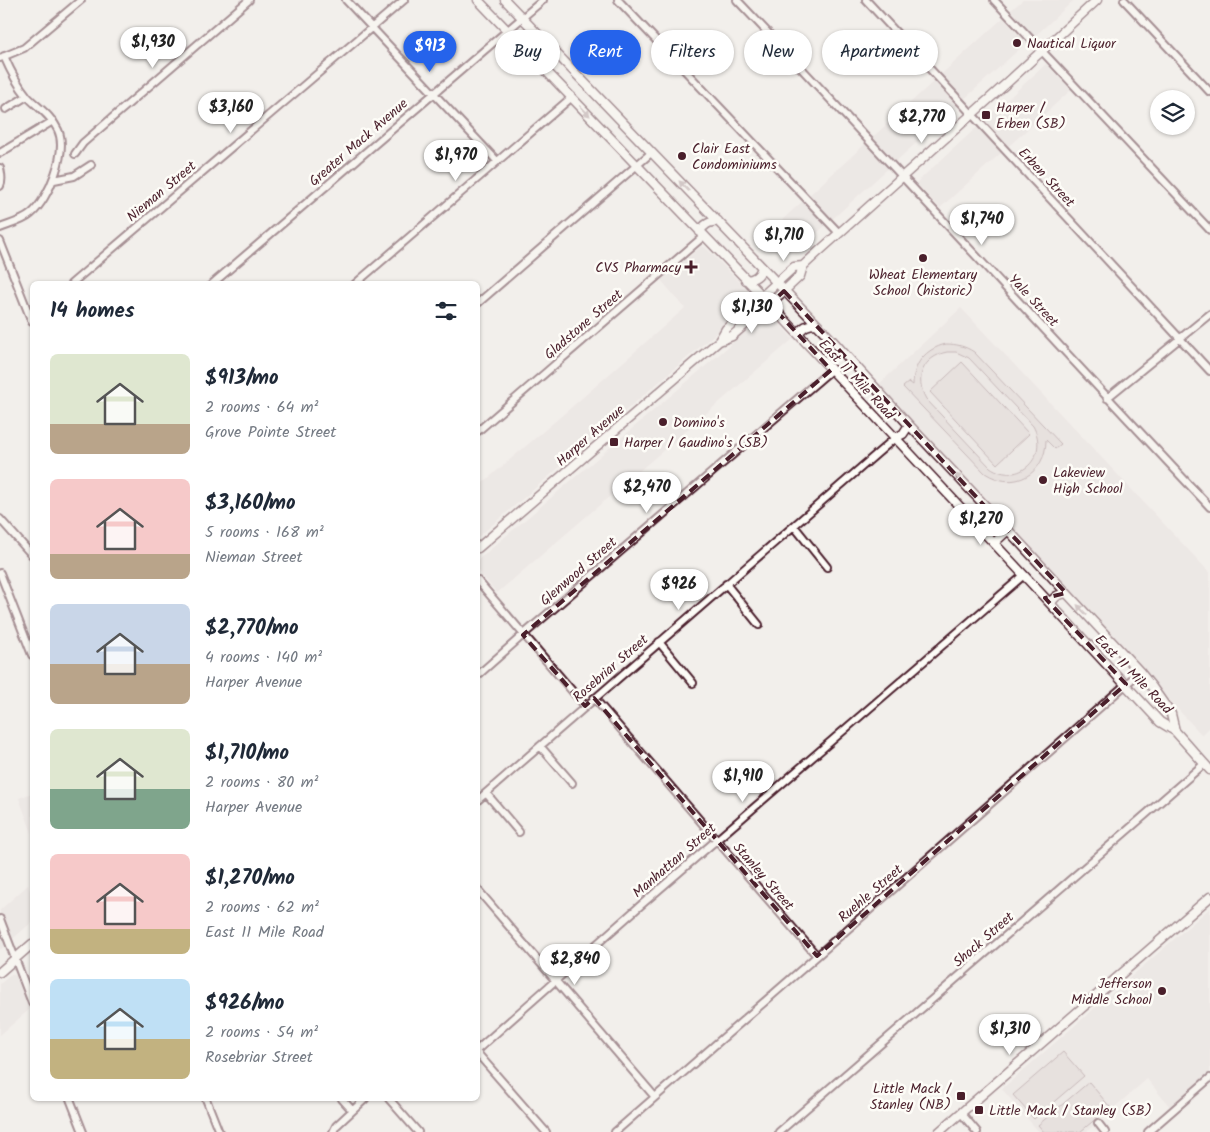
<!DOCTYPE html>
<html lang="en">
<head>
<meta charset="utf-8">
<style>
	:root { --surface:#fff; --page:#f6f6f7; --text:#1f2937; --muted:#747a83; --accent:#2563eb }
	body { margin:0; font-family:Kalam,sans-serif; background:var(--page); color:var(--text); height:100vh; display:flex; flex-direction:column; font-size:19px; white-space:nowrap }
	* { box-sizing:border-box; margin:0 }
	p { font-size:16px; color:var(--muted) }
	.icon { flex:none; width:28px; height:28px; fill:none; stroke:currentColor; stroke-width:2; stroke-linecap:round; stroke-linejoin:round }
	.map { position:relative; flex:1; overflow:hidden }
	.panel { position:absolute; left:30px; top:281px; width:450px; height:820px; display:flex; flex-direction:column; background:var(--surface); border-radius:8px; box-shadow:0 1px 4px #0004 }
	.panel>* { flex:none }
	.guide { position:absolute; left:495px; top:30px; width:475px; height:45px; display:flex; gap:10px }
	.tools { position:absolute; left:1150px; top:90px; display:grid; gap:10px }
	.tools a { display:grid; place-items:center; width:45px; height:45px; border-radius:50%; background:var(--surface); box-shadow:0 1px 4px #0004; font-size:25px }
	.price { position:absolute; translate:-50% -42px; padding:0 11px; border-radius:18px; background:#fff; color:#222; font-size:16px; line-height:32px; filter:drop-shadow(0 1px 2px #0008) }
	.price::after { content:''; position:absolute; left:50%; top:30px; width:15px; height:11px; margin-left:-8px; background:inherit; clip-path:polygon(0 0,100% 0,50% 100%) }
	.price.selected { background:var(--accent); color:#fff }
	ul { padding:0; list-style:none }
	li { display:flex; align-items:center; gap:15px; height:125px; padding:0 20px }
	li span { display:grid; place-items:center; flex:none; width:140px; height:100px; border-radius:8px; color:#555 }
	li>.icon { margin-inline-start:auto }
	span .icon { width:60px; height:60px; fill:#fffc; stroke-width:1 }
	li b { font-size:21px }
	h2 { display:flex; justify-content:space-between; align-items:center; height:60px; padding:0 20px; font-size:21px }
	.tag { padding:0 18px; border-radius:22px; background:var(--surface); box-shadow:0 1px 4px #0004; font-size:18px; line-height:45px }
	.tag.selected { background:var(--accent); color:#fff }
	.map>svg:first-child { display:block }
	.built { fill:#e5dfdd }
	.green { fill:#d9d0cf; stroke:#92787d; fill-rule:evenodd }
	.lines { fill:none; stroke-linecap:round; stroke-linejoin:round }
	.minor-casing { stroke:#4a1f2b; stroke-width:10 }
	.major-casing { stroke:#4a1f2b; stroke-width:11 }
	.minor { stroke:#fdfcf7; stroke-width:6 }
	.major { stroke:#fdfcf7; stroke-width:8 }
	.oneway { fill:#ac999b }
	.marked { fill:none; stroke:#4a1f2b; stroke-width:4; stroke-dasharray:10 6; stroke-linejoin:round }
	.poi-dot { fill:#4a1f2b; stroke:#fdfcf7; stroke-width:2 }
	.labels { text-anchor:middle; stroke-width:5; stroke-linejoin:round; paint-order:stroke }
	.poi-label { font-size:14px; fill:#4a1f2b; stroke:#fdfcf7; text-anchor:start }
	.street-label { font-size:14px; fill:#4a1f2b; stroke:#fdfcf7 }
</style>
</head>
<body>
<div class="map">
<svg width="1210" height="1132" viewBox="0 0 1210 1132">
	<rect width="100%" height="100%" fill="#f2efeb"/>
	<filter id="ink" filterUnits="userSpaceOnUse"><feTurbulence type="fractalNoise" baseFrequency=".02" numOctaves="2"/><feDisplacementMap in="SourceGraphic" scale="10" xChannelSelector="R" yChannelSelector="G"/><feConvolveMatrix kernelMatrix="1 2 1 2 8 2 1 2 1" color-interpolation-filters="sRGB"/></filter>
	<g filter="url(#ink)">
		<path class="built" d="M 1023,0 L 1074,0 L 1035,36 L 1011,10 Z
			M 1003,18 L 1026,43 L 805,244 L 782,220 Z
			M 1046,64 L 1071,90 L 940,208 L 916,183 Z
			M 702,246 L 706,248 L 751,294 L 752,297 L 751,301 L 730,321 L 478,537 L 478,487 L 566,412 L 685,308 L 661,280 Z
			M 961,308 L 1210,573 L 1210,727 L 1202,735 L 876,387 Z
			M 769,312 L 793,339 L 497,593 L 478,571 L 478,560 Z
			M 32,793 L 32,833 L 19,798 Z
			M 28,885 L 32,897 L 32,922 L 0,950 L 0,910 Z
			M 1210,908 L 1210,1074 L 1171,1108 L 1147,1079 L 1086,1132 L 1039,1132 L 1002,1089 Z
			M 12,974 L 18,977 L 31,1008 L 0,1035 L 0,984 Z"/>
		<path class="green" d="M 946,344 C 956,344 965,346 974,352 L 1061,444 L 1055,449 L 1046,440 C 1046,474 1014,492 985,473 L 903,387 L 909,382 L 913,385 C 913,364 925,349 946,344 ZM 947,352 L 956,352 L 969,358 L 1033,426 C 1050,456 1019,487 990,467 L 926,399 C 914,378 923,357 947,352 Z
			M 962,362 L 1029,434 L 997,464 L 930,392 Z
			M 1063,1052 L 1084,1076 L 1034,1119 L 1013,1095 Z
			M 1089,1082 L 1110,1107 L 1080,1132 L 1044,1132 L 1038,1125 Z"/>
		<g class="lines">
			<defs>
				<path id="minor" d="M 346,0 L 497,161
					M 618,0 L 839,233
					M 737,0 C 896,168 1052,339 1210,507
					M 866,0 L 1210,371
					M 994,0 L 1210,230
					M 1124,0 L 1210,92
					M 0,58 L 24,48 L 81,0
					M 6,109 L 27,96
					M 0,153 L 53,121
					M 75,154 L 83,143 L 249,0
					M 0,168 C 1,174 3,180 0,186
					M 54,180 L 74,176 L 91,165
					M 0,228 C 10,224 23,221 31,214 C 49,199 68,151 58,130 C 51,115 37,107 27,96 C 17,84 10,70 4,56
					M 0,241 L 32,322
					M 71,284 L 404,0
					M 212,284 L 543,0
					M 355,284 L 572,97
					M 478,303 L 651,153
					M 1107,398 L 1210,314
					M 478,431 L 704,236
					M 0,519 L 32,555
					M 794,526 L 827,567
					M 0,573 L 32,655
					M 478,581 L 585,706
					M 726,584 L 759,625
					M 659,642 L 693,683
					M 478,675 L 523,635 L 831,370
					M 594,698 L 817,956
					M 540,746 L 572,783
					M 486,793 L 519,832
					M 478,800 L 895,438
					M 478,890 L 655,1097
					M 0,919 L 32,1003
					M 478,1049 L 641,905 L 1024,575
					M 478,1054 L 546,1132
					M 70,1099 L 83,1132
					M 206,1099 L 219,1132
					M 342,1099 L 352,1110
					M 389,1099 L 418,1132
					M 961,1113 L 977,1132
					M 1098,1123 L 1105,1132
					M 333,1132 L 336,1126 L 365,1099
					M 615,1132 L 817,956 L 1140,672
					M 779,1132 L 1204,764
					M 1148,1132 L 1210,1078"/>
				<path id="major" d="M 478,0 L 770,304 L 1020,571 L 1160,722 L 1175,731 L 1210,770
					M 505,0 L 832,340 L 909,425 L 1008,530 L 1140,672 L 1152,687 L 1171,714 L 1175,731
					M 700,232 C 704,224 709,222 718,221
					M 746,280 C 755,279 759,276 762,268
					M 798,334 C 803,327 807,324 816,324
					M 719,341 L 732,336 L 784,291 L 800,276 L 803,266 L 817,253 L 1008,82 L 1097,0
					M 895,438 L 903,434 L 909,425
					M 994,543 L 1008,530
					M 478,548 L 719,341 L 726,329 L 794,267 L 803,266
					M 1051,604 C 1054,596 1058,595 1066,593
					M 0,972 L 32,944
					M 939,1132 L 1210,897"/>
			</defs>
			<use href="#minor" class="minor-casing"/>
			<use href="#major" class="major-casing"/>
			<use href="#minor" class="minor"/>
			<use href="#major" class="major"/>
		</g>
		<defs><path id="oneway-solid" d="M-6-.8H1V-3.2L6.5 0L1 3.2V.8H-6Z" transform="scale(1.25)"/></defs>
		<g class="oneway">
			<use href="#oneway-solid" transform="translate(585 111) rotate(46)"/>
			<use href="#oneway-solid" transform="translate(684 186) rotate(-134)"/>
			<use href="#oneway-solid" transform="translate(960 479) rotate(-134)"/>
			<use href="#oneway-solid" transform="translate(1082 610) rotate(-133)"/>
		</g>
	</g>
	<path d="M0 0H1210V1132H0ZM 784,291 L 1066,593 L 1045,598 L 1126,684 L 817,956 L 594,698 L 585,706 L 523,635 L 831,370 L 770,304 Z" fill="#f2efeb" fill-opacity=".55" fill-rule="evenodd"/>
	<path class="marked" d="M 784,291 L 1066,593 L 1045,598 L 1126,684 L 817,956 L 594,698 L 585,706 L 523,635 L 831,370 L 770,304 Z"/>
	<g class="poi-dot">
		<circle cx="1017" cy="43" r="5"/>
		<rect x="981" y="110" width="10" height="10" rx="2.5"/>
		<circle cx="682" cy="156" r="5"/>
		<circle cx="923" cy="258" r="5"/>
		<path d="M688.5 259.5h5v5h5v5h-5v5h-5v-5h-5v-5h5z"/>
		<circle cx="663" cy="422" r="5"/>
		<rect x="609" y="437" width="10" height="10" rx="2.5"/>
		<circle cx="1043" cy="480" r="5"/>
		<circle cx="1162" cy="991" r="5"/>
		<rect x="956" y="1091" width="10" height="10" rx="2.5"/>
		<rect x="974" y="1105" width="10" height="10" rx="2.5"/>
	</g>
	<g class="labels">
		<g class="poi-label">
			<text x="1027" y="48">Nautical Liquor</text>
			<text x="996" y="112">Harper /<tspan x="996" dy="16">Erben (SB)</tspan></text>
			<text x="692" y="153">Clair East<tspan x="692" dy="16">Condominiums</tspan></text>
			<text x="681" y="272" text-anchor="end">CVS Pharmacy</text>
			<text x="923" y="279" text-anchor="middle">Wheat Elementary<tspan x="923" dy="16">School (historic)</tspan></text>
			<text x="673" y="427">Domino's</text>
			<text x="624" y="447">Harper / Gaudino's (SB)</text>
			<text x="1053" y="477">Lakeview<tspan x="1053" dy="16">High School</tspan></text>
			<text x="1152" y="988" text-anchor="end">Jefferson<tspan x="1152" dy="16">Middle School</tspan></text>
			<text x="951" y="1093" text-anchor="end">Little Mack /<tspan x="951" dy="16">Stanley (NB)</tspan></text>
			<text x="989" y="1115">Little Mack / Stanley (SB)</text>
		</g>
		<g class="street-label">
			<text transform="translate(358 142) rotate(-41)" y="5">Greater Mack Avenue</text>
			<text transform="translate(1047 177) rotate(47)" y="5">Erben Street</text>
			<text transform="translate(161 191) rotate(-40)" y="5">Nieman Street</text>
			<text transform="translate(1034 300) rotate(47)" y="5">Yale Street</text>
			<text transform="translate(583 324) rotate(-41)" y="5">Gladstone Street</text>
			<text transform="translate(857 379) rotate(47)" y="5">East 11 Mile Road</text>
			<text transform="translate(590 435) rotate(-41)" y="5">Harper Avenue</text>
			<text transform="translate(578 571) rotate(-41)" y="5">Glenwood Street</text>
			<text transform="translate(610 668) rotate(-41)" y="5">Rosebriar Street</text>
			<text transform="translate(1134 674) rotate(46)" y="5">East 11 Mile Road</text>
			<text transform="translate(674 860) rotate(-41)" y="5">Manhattan Street</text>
			<text transform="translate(764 876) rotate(49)" y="5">Stanley Street</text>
			<text transform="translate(870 893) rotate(-41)" y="5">Ruehle Street</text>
			<text transform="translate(983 939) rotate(-41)" y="5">Shock Street</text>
		</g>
	</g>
</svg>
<div class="tools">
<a><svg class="icon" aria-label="layers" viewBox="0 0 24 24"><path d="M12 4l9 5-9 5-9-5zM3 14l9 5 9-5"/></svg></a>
</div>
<b class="price" style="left:153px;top:69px">$1,930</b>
<b class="price selected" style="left:430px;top:73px">$913</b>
<b class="price" style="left:231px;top:134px">$3,160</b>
<b class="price" style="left:922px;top:144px">$2,770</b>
<b class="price" style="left:456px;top:182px">$1,970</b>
<b class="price" style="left:982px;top:246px">$1,740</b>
<b class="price" style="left:784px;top:262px">$1,710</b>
<b class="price" style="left:752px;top:334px">$1,130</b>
<b class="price" style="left:647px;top:514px">$2,470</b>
<b class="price" style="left:981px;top:546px">$1,270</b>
<b class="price" style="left:679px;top:611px">$926</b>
<b class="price" style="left:743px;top:803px">$1,910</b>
<b class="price" style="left:575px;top:986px">$2,840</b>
<b class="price" style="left:1010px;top:1056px">$1,310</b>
<div class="guide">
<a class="tag">Buy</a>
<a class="tag selected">Rent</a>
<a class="tag">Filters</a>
<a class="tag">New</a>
<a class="tag">Apartment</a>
</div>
<section class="panel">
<h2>14 homes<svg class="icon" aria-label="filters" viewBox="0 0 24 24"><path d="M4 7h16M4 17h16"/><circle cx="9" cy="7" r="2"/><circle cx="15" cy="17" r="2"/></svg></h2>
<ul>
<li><span style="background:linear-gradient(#dfe7d0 70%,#b9a48a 0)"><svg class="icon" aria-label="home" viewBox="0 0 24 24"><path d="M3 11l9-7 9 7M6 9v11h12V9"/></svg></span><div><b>$913/mo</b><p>2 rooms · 64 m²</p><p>Grove Pointe Street</p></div></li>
<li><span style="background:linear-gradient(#f6c9c9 75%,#b9a48a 0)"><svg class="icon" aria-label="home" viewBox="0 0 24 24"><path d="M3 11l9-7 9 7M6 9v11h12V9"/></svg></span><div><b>$3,160/mo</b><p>5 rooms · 168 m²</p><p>Nieman Street</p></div></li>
<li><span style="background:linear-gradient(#c9d6e8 60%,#b9a48a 0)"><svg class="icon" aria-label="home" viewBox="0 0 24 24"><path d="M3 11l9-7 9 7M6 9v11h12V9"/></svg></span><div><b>$2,770/mo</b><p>4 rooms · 140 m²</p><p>Harper Avenue</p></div></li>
<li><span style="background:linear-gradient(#dfe7d0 60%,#7fa58c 0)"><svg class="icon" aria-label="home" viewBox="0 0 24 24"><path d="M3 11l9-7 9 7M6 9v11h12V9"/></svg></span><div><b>$1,710/mo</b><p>2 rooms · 80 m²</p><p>Harper Avenue</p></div></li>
<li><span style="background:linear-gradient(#f6c9c9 75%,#c2b280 0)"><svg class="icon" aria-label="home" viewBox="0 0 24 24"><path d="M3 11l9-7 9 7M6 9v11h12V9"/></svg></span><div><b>$1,270/mo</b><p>2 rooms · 62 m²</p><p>East 11 Mile Road</p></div></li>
<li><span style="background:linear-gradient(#bfe0f5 60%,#c2b280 0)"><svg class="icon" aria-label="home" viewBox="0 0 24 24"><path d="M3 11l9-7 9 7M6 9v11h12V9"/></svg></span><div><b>$926/mo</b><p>2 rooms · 54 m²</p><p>Rosebriar Street</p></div></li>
</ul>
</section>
</div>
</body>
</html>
